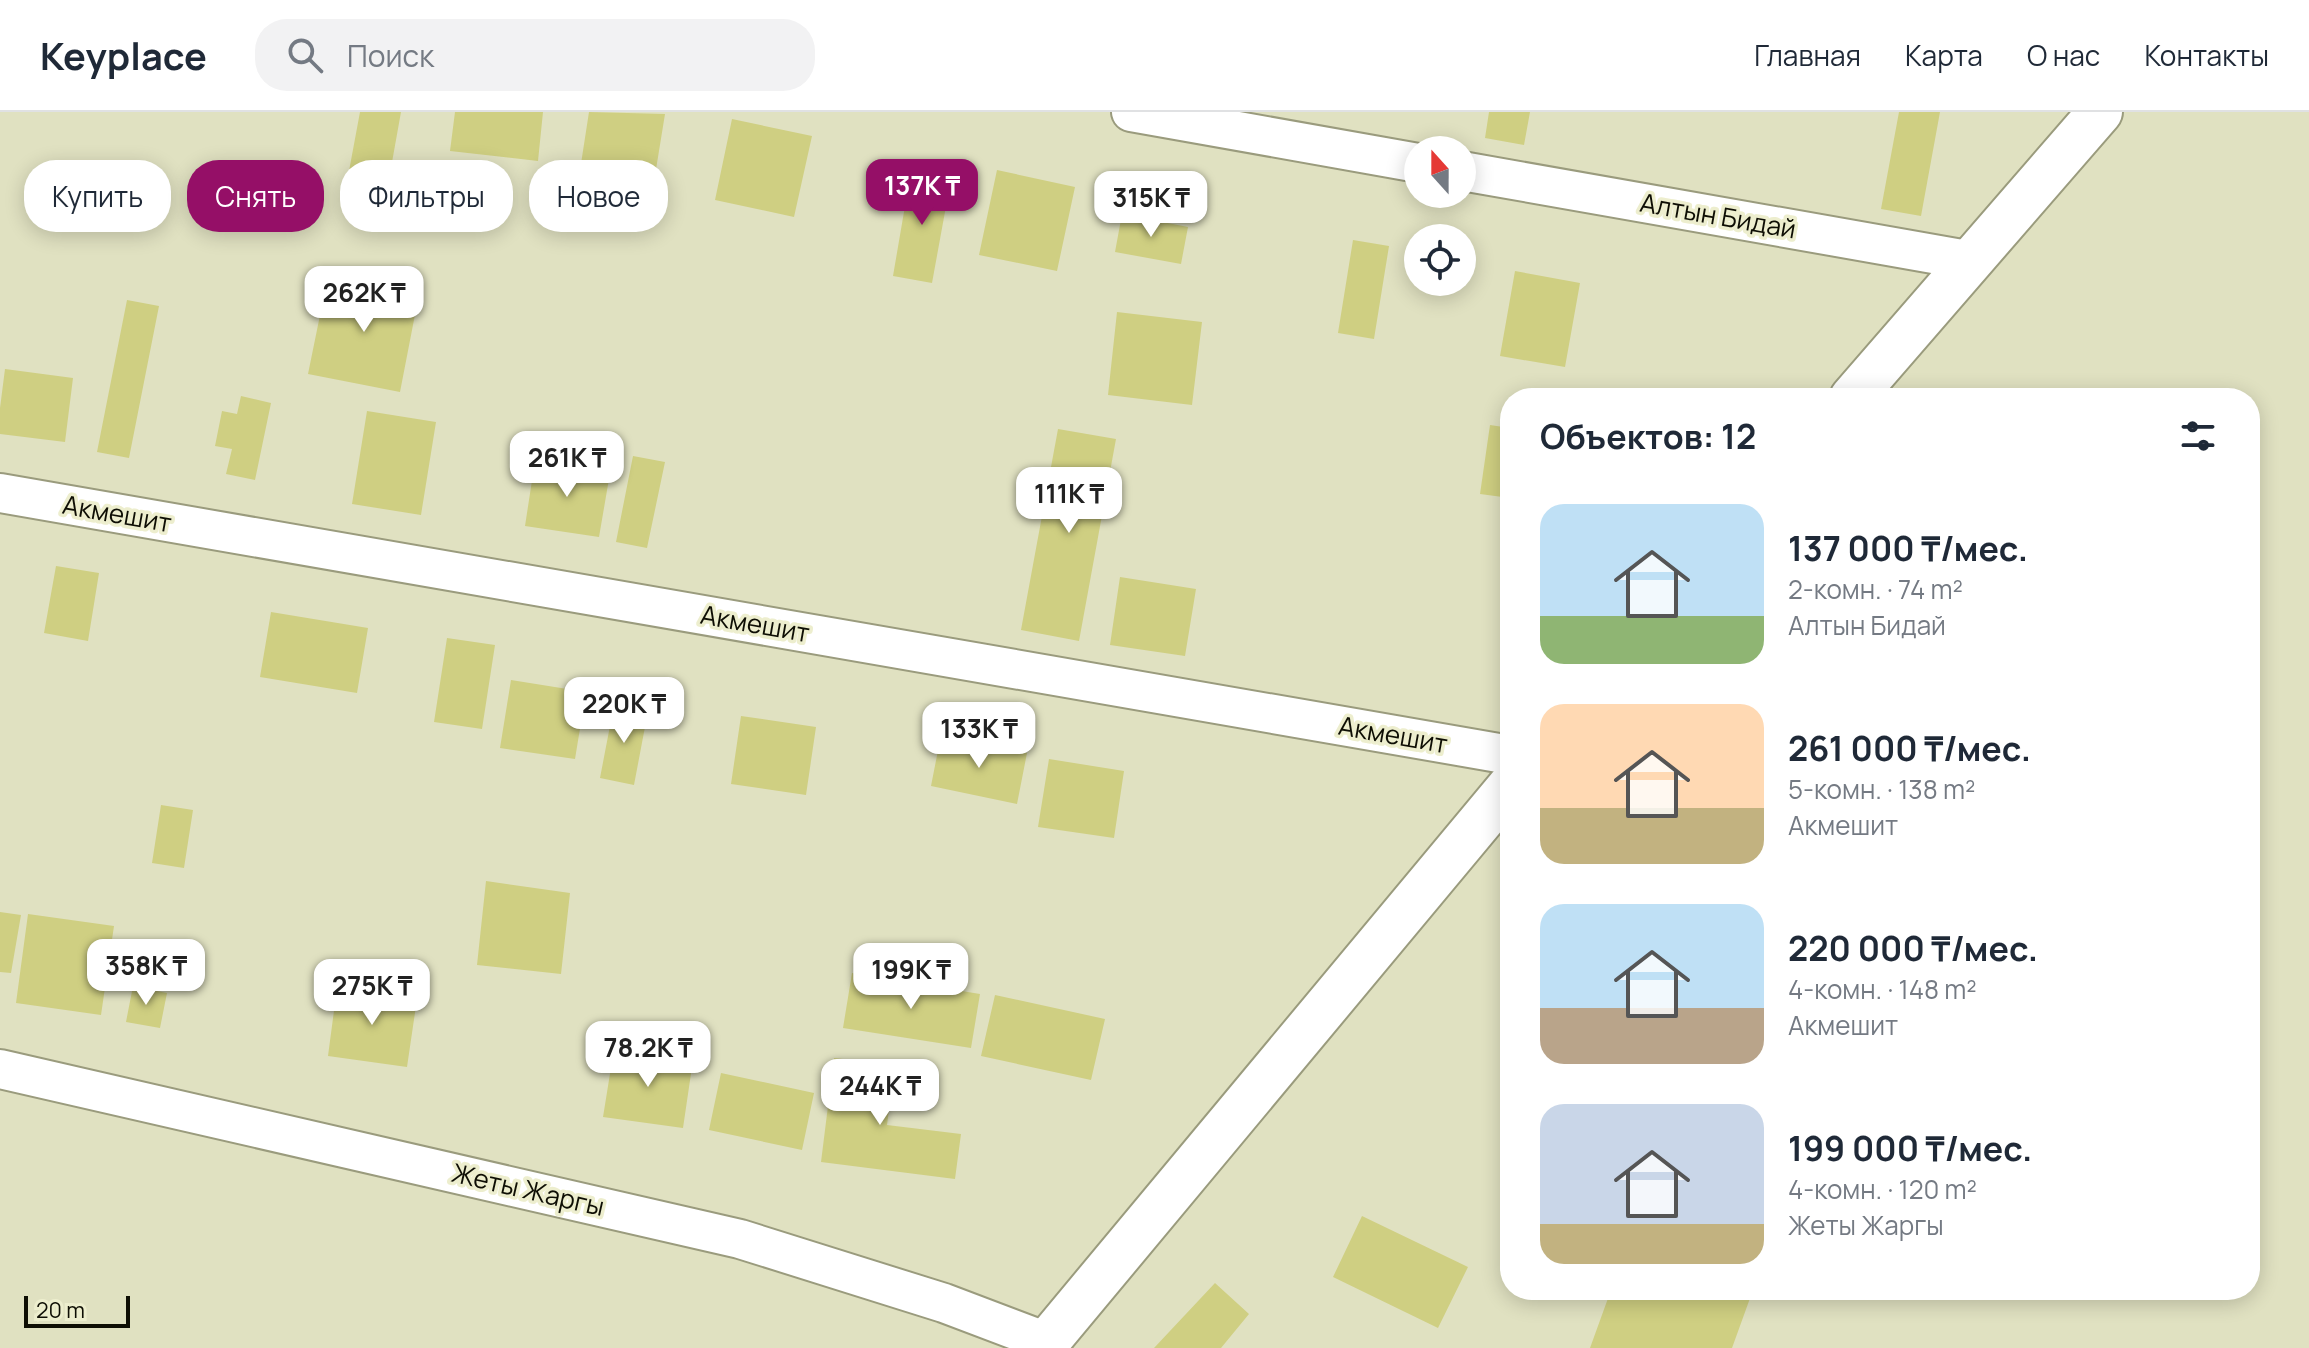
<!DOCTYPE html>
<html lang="ru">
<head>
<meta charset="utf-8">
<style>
	:root { --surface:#fff; --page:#f2f2f3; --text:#1f2937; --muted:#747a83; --line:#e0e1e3; --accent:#950f67 }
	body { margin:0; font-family:Manrope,sans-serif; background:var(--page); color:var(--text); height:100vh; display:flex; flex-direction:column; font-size:30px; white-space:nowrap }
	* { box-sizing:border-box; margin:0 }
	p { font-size:26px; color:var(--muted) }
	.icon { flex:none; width:44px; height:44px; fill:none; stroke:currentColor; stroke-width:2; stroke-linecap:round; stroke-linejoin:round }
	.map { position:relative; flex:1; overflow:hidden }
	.side { position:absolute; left:1500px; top:276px; width:760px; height:912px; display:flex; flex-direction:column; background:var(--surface); border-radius:32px; box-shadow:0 4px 20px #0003 }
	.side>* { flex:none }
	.guide { position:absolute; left:24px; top:48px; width:760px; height:72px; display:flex; gap:16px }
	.needle { width:52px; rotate:339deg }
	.tools { position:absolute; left:1404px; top:24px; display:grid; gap:16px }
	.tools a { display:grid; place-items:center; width:72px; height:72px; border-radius:50%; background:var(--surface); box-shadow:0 4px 20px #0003; font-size:40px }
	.scale { position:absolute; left:24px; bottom:20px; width:106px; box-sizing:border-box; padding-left:8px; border:4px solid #0e0e04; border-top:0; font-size:22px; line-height:28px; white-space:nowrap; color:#0e0e04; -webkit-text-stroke:6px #edeece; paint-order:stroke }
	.price { position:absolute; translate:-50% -68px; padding:0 18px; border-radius:16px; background:#fff; color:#222; font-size:26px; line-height:52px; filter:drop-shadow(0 2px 4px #0008) }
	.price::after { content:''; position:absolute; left:50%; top:48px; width:24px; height:18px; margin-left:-12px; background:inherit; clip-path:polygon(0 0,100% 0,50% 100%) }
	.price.selected { background:var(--accent); color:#fff }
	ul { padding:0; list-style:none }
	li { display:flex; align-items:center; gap:24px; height:200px; padding:0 40px }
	li span { display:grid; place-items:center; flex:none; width:224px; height:160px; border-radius:24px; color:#555 }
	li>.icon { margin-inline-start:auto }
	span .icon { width:96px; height:96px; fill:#fffc; stroke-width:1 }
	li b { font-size:34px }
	h2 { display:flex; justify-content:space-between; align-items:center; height:96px; padding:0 40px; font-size:34px }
	.tag { padding:0 28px; border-radius:32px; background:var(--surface); box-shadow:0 4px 20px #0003; font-size:28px; line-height:72px }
	.tag.selected { background:var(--accent); color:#fff }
	header { display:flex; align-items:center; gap:48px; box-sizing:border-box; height:112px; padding:0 40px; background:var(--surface); border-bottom:2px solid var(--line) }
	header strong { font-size:38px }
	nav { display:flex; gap:44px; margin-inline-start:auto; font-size:28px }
	.search { width:560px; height:72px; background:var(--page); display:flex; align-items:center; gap:20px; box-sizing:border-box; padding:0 28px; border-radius:32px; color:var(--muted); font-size:30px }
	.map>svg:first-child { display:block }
	.building { fill:#cfcf82 }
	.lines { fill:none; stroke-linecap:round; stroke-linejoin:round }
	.street-casing { stroke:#9a9b7d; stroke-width:42 }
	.secondary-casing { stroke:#9a9b7d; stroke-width:48 }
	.street { stroke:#fff; stroke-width:38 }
	.secondary { stroke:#fff; stroke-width:44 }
	.labels { text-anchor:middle; stroke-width:7; stroke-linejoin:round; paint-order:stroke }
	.street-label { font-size:26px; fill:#0e0e04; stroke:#edeece }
</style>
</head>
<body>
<header>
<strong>Keyplace</strong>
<div class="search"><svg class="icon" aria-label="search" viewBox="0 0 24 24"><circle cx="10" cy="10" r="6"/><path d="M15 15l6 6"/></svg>Поиск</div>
<nav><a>Главная</a><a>Карта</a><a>О нас</a><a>Контакты</a></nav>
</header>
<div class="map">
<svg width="2309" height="1236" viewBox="0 0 2309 1236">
	<rect width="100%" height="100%" fill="#e0e1c1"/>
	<path class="building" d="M 360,0 L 401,0 L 389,67 L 349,59 Z
		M 455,0 L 543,0 L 538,49 L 450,39 Z
		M 589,0 L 665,2 L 652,82 L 578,71 Z
		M 1489,0 L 1530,0 L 1524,33 L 1485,26 Z
		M 1899,0 L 1940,0 L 1921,104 L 1881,97 Z
		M 732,7 L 812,24 L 794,105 L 715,88 Z
		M 997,58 L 1075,75 L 1057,159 L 979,143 Z
		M 911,59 L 951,67 L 932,171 L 893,164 Z
		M 1122,102 L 1188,115 L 1181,152 L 1115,140 Z
		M 1353,128 L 1389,134 L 1374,227 L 1338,221 Z
		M 1515,159 L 1580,171 L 1565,255 L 1500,244 Z
		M 328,164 L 419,182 L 400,280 L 308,262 Z
		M 127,188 L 159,194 L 129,346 L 97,340 Z
		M 1117,200 L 1202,210 L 1192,293 L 1108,283 Z
		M 5,257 L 73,266 L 65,330 L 0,322 L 0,296 Z
		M 241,284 L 271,291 L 255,368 L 226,362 L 232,337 L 215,334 L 222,299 L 237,302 Z
		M 367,299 L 436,310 L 421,403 L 352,392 Z
		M 1490,313 L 1510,316 L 1510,386 L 1480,382 Z
		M 1058,317 L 1116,327 L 1079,529 L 1021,518 Z
		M 633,344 L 665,350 L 647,436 L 616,430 Z
		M 535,349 L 610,361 L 599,425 L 525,414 Z
		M 56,454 L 99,461 L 88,529 L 44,521 Z
		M 1120,465 L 1196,477 L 1185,544 L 1110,533 Z
		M 271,500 L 368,516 L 357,581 L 260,565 Z
		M 447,526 L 495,533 L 482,617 L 434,610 Z
		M 511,568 L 586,580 L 575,647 L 500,636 Z
		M 614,593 L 648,599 L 634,673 L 600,666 Z
		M 741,604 L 816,615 L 806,683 L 731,672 Z
		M 941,623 L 1027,641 L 1017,692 L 931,674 Z
		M 1049,647 L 1124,659 L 1114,726 L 1038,715 Z
		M 161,693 L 193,698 L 184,756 L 152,751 Z
		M 486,769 L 570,781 L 561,862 L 477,853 Z
		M 0,800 L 21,803 L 11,861 L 0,860 Z
		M 28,802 L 114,814 L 101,903 L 16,891 Z
		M 852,861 L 980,882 L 971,936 L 843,916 Z
		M 133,874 L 167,881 L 160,916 L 126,910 Z
		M 337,876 L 417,887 L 407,955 L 328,944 Z
		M 995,883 L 1105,907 L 1091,968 L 981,944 Z
		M 614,937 L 693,948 L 683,1016 L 603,1005 Z
		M 834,946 L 895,953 L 887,1013 L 961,1022 L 955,1067 L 821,1050 Z
		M 721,961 L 814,981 L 802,1038 L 709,1018 Z
		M 1362,1104 L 1468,1155 L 1438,1216 L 1333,1165 Z
		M 1215,1171 L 1249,1202 L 1221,1236 L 1154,1236 Z
		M 1611,1178 L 1753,1178 L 1732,1236 L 1590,1236 Z"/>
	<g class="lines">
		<defs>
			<path id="street" d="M 1131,0 L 1418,51
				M 1462,59 L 1973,149
				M 0,381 L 1510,643
				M 0,957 L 740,1127 L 944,1191 L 1047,1230"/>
			<path id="secondary" d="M 1852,286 L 2100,0
				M 1042,1236 L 1510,674"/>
		</defs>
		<use href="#street" class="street-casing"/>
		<use href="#secondary" class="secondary-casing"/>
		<use href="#street" class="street"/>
		<use href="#secondary" class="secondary"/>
	</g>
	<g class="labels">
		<g class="street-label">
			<text transform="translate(1718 104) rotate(10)" y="9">Алтын Бидай</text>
			<text transform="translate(117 402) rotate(10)" y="9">Акмешит</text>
			<text transform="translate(755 512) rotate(10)" y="9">Акмешит</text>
			<text transform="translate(1393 623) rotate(10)" y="9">Акмешит</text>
			<text transform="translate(528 1078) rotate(13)" y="9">Жеты Жаргы</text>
		</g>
	</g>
</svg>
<div class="tools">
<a><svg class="needle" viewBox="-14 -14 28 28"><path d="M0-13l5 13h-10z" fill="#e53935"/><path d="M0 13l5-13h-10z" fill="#747a83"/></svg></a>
<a><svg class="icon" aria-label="locate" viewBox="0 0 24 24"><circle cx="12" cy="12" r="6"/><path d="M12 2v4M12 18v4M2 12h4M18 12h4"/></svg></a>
</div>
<div class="scale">20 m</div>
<b class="price selected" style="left:922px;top:115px">137K ₸</b>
<b class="price" style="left:1151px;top:127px">315K ₸</b>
<b class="price" style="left:364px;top:222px">262K ₸</b>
<b class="price" style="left:567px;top:387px">261K ₸</b>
<b class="price" style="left:1069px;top:423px">111K ₸</b>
<b class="price" style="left:624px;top:633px">220K ₸</b>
<b class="price" style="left:979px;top:658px">133K ₸</b>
<b class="price" style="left:146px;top:895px">358K ₸</b>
<b class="price" style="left:911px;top:899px">199K ₸</b>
<b class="price" style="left:372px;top:915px">275K ₸</b>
<b class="price" style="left:648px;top:977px">78.2K ₸</b>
<b class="price" style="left:880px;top:1015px">244K ₸</b>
<div class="guide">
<a class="tag">Купить</a>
<a class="tag selected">Снять</a>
<a class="tag">Фильтры</a>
<a class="tag">Новое</a>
</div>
<section class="side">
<h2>Объектов: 12<svg class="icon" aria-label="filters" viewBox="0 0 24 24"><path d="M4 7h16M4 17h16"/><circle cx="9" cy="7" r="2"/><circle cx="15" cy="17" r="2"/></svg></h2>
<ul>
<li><span style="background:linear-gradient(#bfe0f5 70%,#8fb573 0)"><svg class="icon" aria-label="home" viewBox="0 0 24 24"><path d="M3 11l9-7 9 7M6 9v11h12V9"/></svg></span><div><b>137 000 ₸/мес.</b><p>2-комн. · 74 m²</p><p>Алтын Бидай</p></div></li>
<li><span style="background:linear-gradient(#ffd9b3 65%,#c2b280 0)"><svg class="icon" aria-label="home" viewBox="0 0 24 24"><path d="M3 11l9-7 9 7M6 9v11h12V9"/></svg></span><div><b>261 000 ₸/мес.</b><p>5-комн. · 138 m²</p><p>Акмешит</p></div></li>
<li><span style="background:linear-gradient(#bfe0f5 65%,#b9a48a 0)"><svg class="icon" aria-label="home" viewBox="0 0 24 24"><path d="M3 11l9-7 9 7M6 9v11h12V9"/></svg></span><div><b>220 000 ₸/мес.</b><p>4-комн. · 148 m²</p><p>Акмешит</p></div></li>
<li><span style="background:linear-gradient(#c9d6e8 75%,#c2b280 0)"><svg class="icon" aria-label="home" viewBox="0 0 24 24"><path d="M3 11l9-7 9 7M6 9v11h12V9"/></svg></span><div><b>199 000 ₸/мес.</b><p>4-комн. · 120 m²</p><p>Жеты Жаргы</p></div></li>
</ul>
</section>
</div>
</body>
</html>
